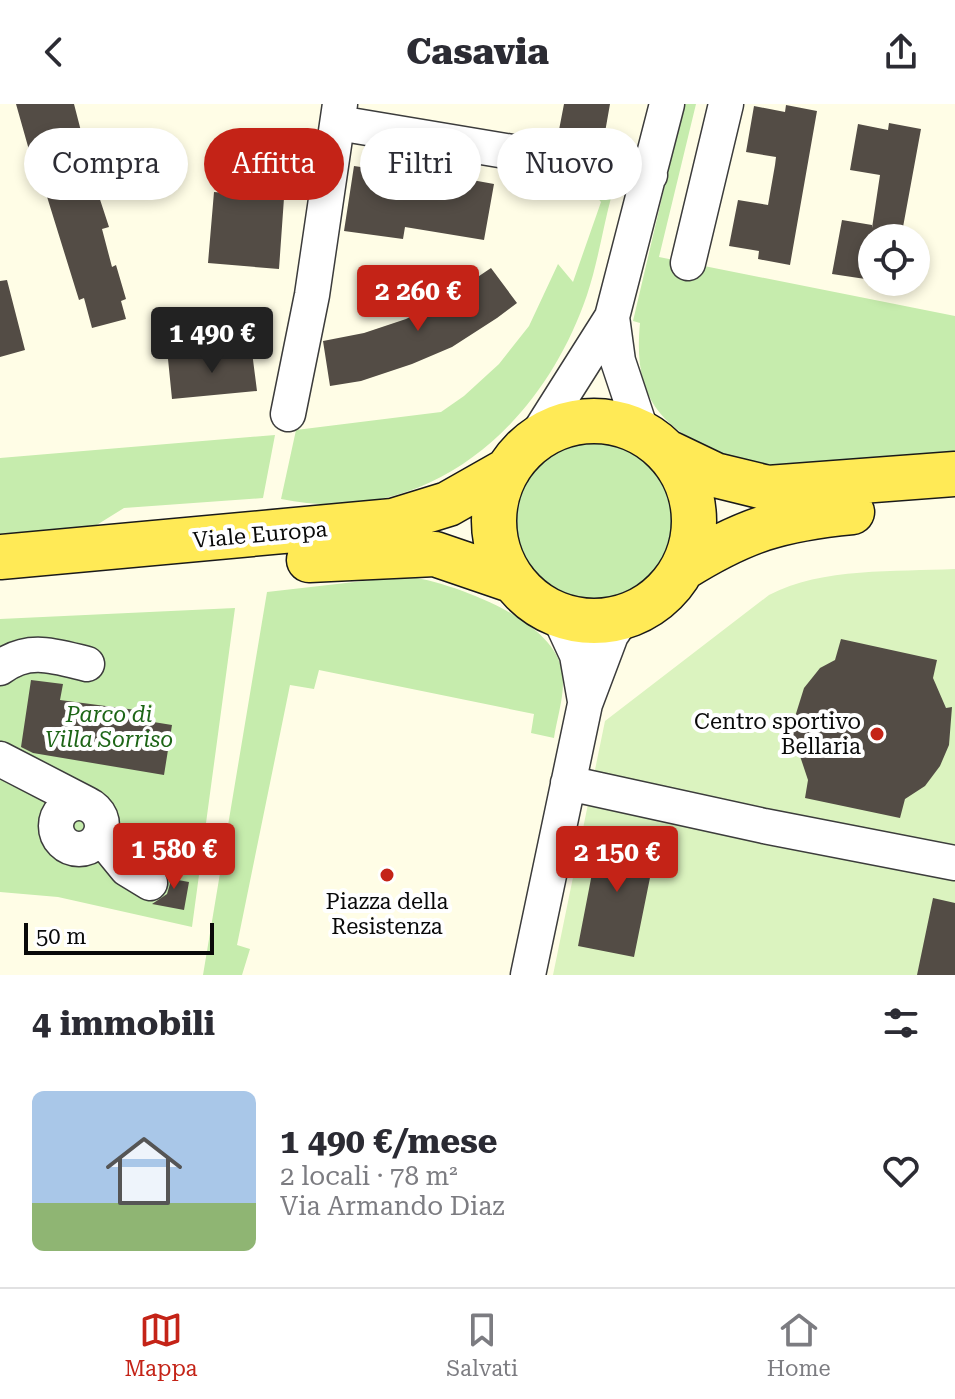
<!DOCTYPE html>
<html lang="it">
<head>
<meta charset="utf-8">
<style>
	:root { --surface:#fff; --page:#f7f7f7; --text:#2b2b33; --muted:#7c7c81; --line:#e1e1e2; --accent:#c42317 }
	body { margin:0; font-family:"Roboto Serif",serif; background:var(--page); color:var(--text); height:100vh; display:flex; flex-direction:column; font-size:30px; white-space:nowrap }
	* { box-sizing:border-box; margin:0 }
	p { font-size:26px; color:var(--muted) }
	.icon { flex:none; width:44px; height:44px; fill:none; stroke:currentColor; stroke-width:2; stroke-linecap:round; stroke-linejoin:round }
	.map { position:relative; height:871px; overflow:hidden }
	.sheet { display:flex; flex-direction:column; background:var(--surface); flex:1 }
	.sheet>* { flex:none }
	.top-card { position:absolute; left:24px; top:24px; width:908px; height:72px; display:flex; gap:16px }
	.fabs { position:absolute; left:858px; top:120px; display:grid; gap:16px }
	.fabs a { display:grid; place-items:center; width:72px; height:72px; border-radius:50%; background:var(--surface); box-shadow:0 4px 12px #0003; font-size:40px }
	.scale { position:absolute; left:24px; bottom:20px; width:190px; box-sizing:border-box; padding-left:8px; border:4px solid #090909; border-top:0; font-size:22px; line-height:28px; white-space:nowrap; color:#090909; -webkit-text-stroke:6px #fff; paint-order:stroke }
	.price { position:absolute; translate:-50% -68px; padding:0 18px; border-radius:8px; background:var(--accent); color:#fff; font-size:26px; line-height:52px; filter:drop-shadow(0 2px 4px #0008) }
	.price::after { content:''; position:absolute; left:50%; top:48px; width:24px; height:18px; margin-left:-12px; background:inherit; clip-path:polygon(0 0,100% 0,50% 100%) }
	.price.selected { background:#222; color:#fff }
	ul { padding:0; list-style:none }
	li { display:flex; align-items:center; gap:24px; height:200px; padding:0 32px }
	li+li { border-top:2px solid var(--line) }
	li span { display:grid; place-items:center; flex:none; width:224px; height:160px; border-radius:12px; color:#555 }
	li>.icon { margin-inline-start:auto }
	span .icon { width:96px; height:96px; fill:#fffc; stroke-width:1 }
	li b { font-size:34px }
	h2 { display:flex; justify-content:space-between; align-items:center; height:96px; padding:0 32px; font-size:34px }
	.tag { padding:0 28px; border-radius:36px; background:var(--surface); box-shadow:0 4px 12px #0003; font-size:28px; line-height:72px }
	.tag.selected { background:var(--accent); color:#fff }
	header { display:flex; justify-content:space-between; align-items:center; height:104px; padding:0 32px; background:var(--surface); font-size:36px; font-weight:800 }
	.tabs { display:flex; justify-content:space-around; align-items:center; height:112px; border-top:2px solid var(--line); background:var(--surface); font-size:22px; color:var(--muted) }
	.tabs a { display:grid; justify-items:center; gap:4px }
	.tabs .selected { color:var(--accent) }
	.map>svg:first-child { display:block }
	.green { fill:#c6ecad }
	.pitch { fill:#dbf3bf }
	.building { fill:#534c45 }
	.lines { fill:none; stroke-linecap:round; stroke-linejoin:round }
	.minor-casing { stroke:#3c3c3c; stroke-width:37 }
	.major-casing { stroke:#1a1a1a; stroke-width:47 }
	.minor { stroke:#fff; stroke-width:34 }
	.major { stroke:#ffea56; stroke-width:44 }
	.poi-dot { fill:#c42317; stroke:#fff; stroke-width:3 }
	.labels { text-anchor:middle; stroke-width:8; stroke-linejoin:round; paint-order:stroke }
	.street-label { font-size:22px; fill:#090909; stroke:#fff }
	.park-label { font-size:22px; font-style:italic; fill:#1d6516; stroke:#fff }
	.poi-label { font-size:22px; fill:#090909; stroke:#fff; text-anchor:end }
</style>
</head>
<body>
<header><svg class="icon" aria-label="back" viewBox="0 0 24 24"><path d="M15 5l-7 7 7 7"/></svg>Casavia<svg class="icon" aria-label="share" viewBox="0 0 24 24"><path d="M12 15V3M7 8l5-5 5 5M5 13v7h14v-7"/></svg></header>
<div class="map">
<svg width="955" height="871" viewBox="0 0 955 871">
	<rect width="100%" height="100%" fill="#fffde6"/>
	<path class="green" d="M 684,0 L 696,0 L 659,153 L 955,212 L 955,348 C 902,353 790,374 743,361 C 731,358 720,350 710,345 C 651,317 634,282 640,219 L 633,217 Z
		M 588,83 L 612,90 C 603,123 598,158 587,191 C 542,323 427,425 281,395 L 296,326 L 441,308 L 464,292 L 499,260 L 529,222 L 558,160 L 573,178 L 601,98 Z
		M509 414a84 84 0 1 1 168 0a84 84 0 1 1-168 0Z
		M 275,331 L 263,394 L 124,404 L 95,422 L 0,430 L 0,354 Z
		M 407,472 C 452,479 553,514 562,567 C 566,588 557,613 554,634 L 531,629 L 534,610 L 319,566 L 314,585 L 290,581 L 237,841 L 250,845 L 242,871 L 203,871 L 267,488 Z
		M 235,504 L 192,823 L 58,793 L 0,788 L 0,515 Z"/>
	<path class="pitch" d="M 955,465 L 955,871 L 553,871 L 605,617 L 769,491 C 822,463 896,468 955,465 Z"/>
	<path class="building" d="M 16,0 L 74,0 L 82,31 L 29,46 Z
		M 564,0 L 610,0 L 604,34 L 559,26 Z
		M 786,1 L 817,7 L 790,161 L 758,155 L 759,147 L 729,142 L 738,96 L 768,101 L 775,61 L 776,53 L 746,48 L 754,2 L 785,8 Z
		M 889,19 L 921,25 L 901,134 L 872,134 L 872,176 L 832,170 L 842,116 L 872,121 L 872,124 L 880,71 L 850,66 L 858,20 L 888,26 Z
		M 354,62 L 428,73 L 428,68 L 494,80 L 484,136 L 405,123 L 403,135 L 344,127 Z
		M 91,68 L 109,123 L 102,125 L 112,163 L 116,161 L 126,195 L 121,197 L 126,215 L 92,224 L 84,194 L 79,196 L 44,83 Z
		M 214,88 L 284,94 L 279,165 L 208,159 Z
		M 491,164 L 517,199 L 497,214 L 452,243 L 412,260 L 361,277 L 330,282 L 323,237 L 364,229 L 406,215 L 442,197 Z
		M 7,176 L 25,246 L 0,253 L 0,177 Z
		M 252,248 L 257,287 L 172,295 L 168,255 Z
		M 841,535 L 937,556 L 933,574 L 946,604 L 952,603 L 949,641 L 940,662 L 925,682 L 905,695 L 900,714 L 805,694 L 808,676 L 793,631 L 794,616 L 804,584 L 820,564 L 835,556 Z
		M 31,576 L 63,580 L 60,596 L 136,606 L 135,615 L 172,621 L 164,671 L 33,649 L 21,643 Z
		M 600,728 L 657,739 L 634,853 L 578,842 Z
		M 160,762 L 180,766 L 178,776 L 189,778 L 184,806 L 152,800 L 167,790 L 170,780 L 168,770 Z
		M 933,794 L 955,799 L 955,871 L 917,871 Z"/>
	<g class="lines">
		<defs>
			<path id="minor" d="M 338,19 L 650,71
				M 688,159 L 726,0
				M 612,213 L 618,257 L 642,329
				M 288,310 L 312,191 L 340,0
				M 533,338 L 612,213 L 667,0
				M 558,510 L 577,551 L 585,597
				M 0,564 C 28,542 55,552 87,560
				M 0,655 L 87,700
				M 568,679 L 764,722 L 955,759
				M56 722a23 23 0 1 1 46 0a23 23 0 1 1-46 0Z
				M 100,732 L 127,765 L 150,779
				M 528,871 L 585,600 L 611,531 L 624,512"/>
			<path id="major" d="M494 417a100 100 0 1 1 200 0a100 100 0 1 1-200 0Z
				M 667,348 L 715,371 L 768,384 L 955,370
				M 0,453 L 393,417 L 448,400 L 508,366
				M 309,456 L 435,450 L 514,477
				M 683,464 C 744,426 780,415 852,408"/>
		</defs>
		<use href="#minor" class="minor-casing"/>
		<use href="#major" class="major-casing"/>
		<use href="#minor" class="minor"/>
		<use href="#major" class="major"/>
	</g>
	<g class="poi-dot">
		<circle cx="877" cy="630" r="8"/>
		<circle cx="387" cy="771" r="8"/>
	</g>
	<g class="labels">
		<g class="street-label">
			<text transform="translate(260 430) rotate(-5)" y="8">Viale Europa</text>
		</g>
		<g class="park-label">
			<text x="109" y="618">Parco di<tspan x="109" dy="25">Villa Sorriso</tspan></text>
		</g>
		<g class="poi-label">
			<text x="861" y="625">Centro sportivo<tspan x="861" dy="25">Bellaria</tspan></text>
			<text x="387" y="805" text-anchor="middle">Piazza della<tspan x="387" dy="25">Resistenza</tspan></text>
		</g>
	</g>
</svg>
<div class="fabs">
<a><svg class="icon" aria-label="locate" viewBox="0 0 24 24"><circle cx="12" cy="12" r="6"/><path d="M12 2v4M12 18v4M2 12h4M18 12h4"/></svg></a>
</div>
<div class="scale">50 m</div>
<b class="price" style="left:418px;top:229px">2 260 €</b>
<b class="price selected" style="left:212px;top:271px">1 490 €</b>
<b class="price" style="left:174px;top:787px">1 580 €</b>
<b class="price" style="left:617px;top:790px">2 150 €</b>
<div class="top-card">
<a class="tag">Compra</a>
<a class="tag selected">Affitta</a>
<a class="tag">Filtri</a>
<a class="tag">Nuovo</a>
</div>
</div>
<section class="sheet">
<h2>4 immobili<svg class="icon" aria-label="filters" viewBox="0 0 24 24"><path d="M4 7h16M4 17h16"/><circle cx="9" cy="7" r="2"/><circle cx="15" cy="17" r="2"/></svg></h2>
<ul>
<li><span style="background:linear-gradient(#a9c7e8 70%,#8fb573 0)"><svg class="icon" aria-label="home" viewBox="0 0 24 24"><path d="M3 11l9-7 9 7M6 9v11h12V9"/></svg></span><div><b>1 490 €/mese</b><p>2 locali · 78 m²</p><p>Via Armando Diaz</p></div><svg class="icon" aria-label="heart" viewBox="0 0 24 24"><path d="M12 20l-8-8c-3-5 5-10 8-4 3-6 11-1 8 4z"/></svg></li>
</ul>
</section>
<nav class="tabs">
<a class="selected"><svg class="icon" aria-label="map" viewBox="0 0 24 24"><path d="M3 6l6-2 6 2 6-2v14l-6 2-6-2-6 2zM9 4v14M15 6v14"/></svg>Mappa</a>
<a><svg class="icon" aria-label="saved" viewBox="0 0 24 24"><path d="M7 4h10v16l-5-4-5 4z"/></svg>Salvati</a>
<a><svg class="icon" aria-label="home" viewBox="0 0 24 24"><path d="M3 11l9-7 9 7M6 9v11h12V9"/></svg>Home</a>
</nav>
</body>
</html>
